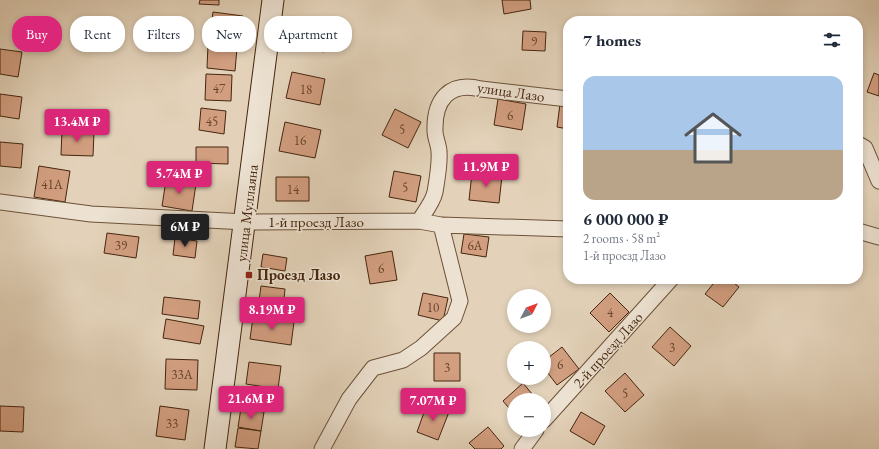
<!DOCTYPE html>
<html lang="en">
<head>
<meta charset="utf-8">
<style>
	:root { --surface:#fff; --page:#f2f2f3; --text:#1f2937; --muted:#747a83; --accent:#db2777 }
	body { margin:0; font-family:"EB Garamond",serif; background:var(--page); color:var(--text); height:100vh; display:flex; flex-direction:column; font-size:15px; white-space:nowrap }
	* { box-sizing:border-box; margin:0 }
	p { font-size:13px; color:var(--muted) }
	.icon { flex:none; width:22px; height:22px; fill:none; stroke:currentColor; stroke-width:2; stroke-linecap:round; stroke-linejoin:round }
	.map { position:relative; flex:1; overflow:hidden }
	.side { position:absolute; left:563px; top:16px; width:300px; height:268px; display:flex; flex-direction:column; background:var(--surface); border-radius:16px; box-shadow:0 2px 6px #0003 }
	.side>* { flex:none }
	.guide { position:absolute; left:12px; top:16px; width:380px; height:36px; display:flex; gap:8px }
	.needle { width:26px; rotate:49deg }
	.buttons { position:absolute; left:507px; top:289px; display:grid; gap:8px }
	.buttons a { display:grid; place-items:center; width:44px; height:44px; border-radius:50%; background:var(--surface); box-shadow:0 2px 6px #0003; font-size:20px }
	.price { position:absolute; translate:-50% -34px; padding:0 9px; border-radius:4px; background:var(--accent); color:#fff; font-size:13px; line-height:26px; filter:drop-shadow(0 1px 2px #0008) }
	.price::after { content:''; position:absolute; left:50%; top:24px; width:12px; height:9px; margin-left:-6px; background:inherit; clip-path:polygon(0 0,100% 0,50% 100%) }
	.price.on { background:#222; color:#fff }
	ul { padding:0; list-style:none }
	li { display:grid; align-content:center; gap:8px; height:212px; padding:0 20px }
	li span { display:grid; place-items:center; height:124px; border-radius:12px; color:#555 }
	li>.icon { margin-inline-start:auto }
	span .icon { width:72px; height:72px; fill:#fffc; stroke-width:1 }
	li b { font-size:17px }
	h2 { display:flex; justify-content:space-between; align-items:center; height:48px; padding:0 20px; font-size:17px }
	.chip { padding:0 14px; border-radius:16px; background:var(--surface); box-shadow:0 2px 6px #0003; font-size:14px; line-height:36px }
	.chip.on { background:var(--accent); color:#fff }
	.map>svg:first-child { display:block }
	.building { fill:#d29e80; stroke:#45260e }
	.lines { fill:none; stroke-linecap:round; stroke-linejoin:round }
	.street-casing { stroke:#6c5139; stroke-width:17 }
	.secondary-casing { stroke:#45260e; stroke-width:23 }
	.street { stroke:#ede2d2; stroke-width:15 }
	.secondary { stroke:#ede2d2; stroke-width:21 }
	.poi-dot { fill:#8f2418; stroke:#ede2d2; stroke-width:1.5 }
	.labels { text-anchor:middle; stroke-width:3; stroke-linejoin:round; paint-order:stroke }
	.number-label { font-size:13px; fill:#68442a }
	.street-label { font-size:15px; fill:#45260e; stroke:#ede2d2 }
	.poi-label { font-size:15px; font-weight:bold; fill:#45260e; stroke:#ede2d2; text-anchor:start }
</style>
</head>
<body>
<div class="map">
<svg width="879" height="449" viewBox="0 0 879 449">
	<rect width="100%" height="100%" fill="#e3d2b9"/>
	<filter id="stains"><feTurbulence type="fractalNoise" baseFrequency=".005" numOctaves="4"/><feColorMatrix values="0 0 0 0 .2 0 0 0 0 .09 0 0 0 0 .02 0 0 0 .5 -.17"/></filter>
	<radialGradient id="worn" r=".72"><stop offset=".6" stop-color="#630" stop-opacity="0"/><stop offset="1" stop-color="#630" stop-opacity=".3"/></radialGradient>
	<path class="building" d="M 200,0 L 219,0 L 219,5 L 199,4 Z
		M 502,0 L 530,0 L 531,9 L 504,14 Z
		M 213,12 L 243,16 L 240,38 L 210,33 Z
		M 301,18 L 331,27 L 324,52 L 294,44 Z
		M 523,31 L 546,32 L 545,51 L 522,50 Z
		M 208,45 L 237,48 L 235,71 L 207,68 Z
		M 0,49 L 22,52 L 18,77 L 0,74 Z
		M 292,72 L 325,79 L 320,105 L 286,98 Z
		M 874,73 L 879,75 L 879,96 L 867,92 Z
		M 206,74 L 232,75 L 231,101 L 205,100 Z
		M 0,94 L 22,97 L 19,119 L 0,116 Z
		M 498,99 L 526,104 L 522,130 L 494,125 Z
		M 560,104 L 568,105 L 568,129 L 557,127 Z
		M 201,108 L 226,111 L 224,134 L 199,130 Z
		M 395,109 L 421,122 L 408,148 L 382,135 Z
		M 285,122 L 321,130 L 315,158 L 279,151 Z
		M 62,130 L 94,132 L 93,156 L 61,155 Z
		M 0,142 L 23,144 L 21,168 L 0,166 Z
		M 196,147 L 228,147 L 228,164 L 196,163 Z
		M 39,166 L 70,171 L 65,202 L 34,197 Z
		M 394,171 L 421,176 L 416,202 L 389,197 Z
		M 472,173 L 502,176 L 499,203 L 469,200 Z
		M 276,177 L 309,177 L 309,201 L 276,201 Z
		M 166,180 L 196,184 L 192,211 L 162,206 Z
		M 107,233 L 139,237 L 136,258 L 104,253 Z
		M 464,234 L 489,237 L 486,257 L 461,253 Z
		M 175,238 L 197,241 L 195,258 L 173,255 Z
		M 392,251 L 397,280 L 370,284 L 365,256 Z
		M 263,254 L 287,258 L 285,271 L 261,267 Z
		M 717,279 L 729,279 L 739,287 L 723,307 L 705,294 Z
		M 261,286 L 285,289 L 283,310 L 258,308 Z
		M 423,293 L 448,298 L 443,321 L 418,315 Z
		M 610,293 L 629,312 L 609,332 L 590,313 Z
		M 164,297 L 200,301 L 198,319 L 162,314 Z
		M 253,317 L 294,322 L 291,345 L 250,339 Z
		M 166,319 L 204,326 L 200,344 L 163,338 Z
		M 670,327 L 691,346 L 674,366 L 652,347 Z
		M 562,347 L 579,369 L 557,385 L 544,368 L 544,361 Z
		M 434,353 L 460,353 L 460,381 L 434,381 Z
		M 166,359 L 198,360 L 197,390 L 165,389 Z
		M 249,362 L 281,366 L 278,389 L 246,384 Z
		M 625,373 L 644,395 L 625,412 L 605,391 Z
		M 523,383 L 537,400 L 514,400 L 514,414 L 503,401 Z
		M 427,404 L 449,412 L 438,440 L 417,432 Z
		M 0,406 L 24,407 L 23,432 L 0,431 Z
		M 160,406 L 189,410 L 185,440 L 156,436 Z
		M 241,408 L 264,412 L 261,431 L 238,427 Z
		M 581,412 L 605,426 L 594,445 L 570,431 Z
		M 488,427 L 504,446 L 501,449 L 475,449 L 469,443 Z
		M 238,428 L 261,431 L 258,449 L 235,447 Z"/>
	<g class="lines">
		<defs>
			<path id="street" d="M 858,144 L 865,148 L 879,181
				M 0,202 L 91,214 L 246,222 L 419,221 L 441,225 L 568,229
				M 419,221 C 424,213 433,202 435,192 C 437,180 440,164 439,152 C 439,145 435,138 435,131 C 434,100 449,81 481,89 L 568,99
				M 858,231 L 879,237
				M 544,420 L 671,279
				M 322,449 L 349,399 L 373,368 L 403,360 L 421,348 L 454,318 L 460,301 L 441,225
				M 522,449 L 536,430"/>
			<path id="secondary" d="M 215,449 L 273,0"/>
		</defs>
		<use href="#street" class="street-casing"/>
		<use href="#secondary" class="secondary-casing"/>
		<use href="#street" class="street"/>
		<use href="#secondary" class="secondary"/>
	</g>
	<rect class="poi-dot" x="245" y="271" width="8" height="8" rx="2"/>
	<g class="labels">
		<g class="number-label">
			<text x="534" y="46">9</text>
			<text x="219" y="93">47</text>
			<text x="306" y="94">18</text>
			<text x="510" y="120">6</text>
			<text x="212" y="126">45</text>
			<text x="402" y="134">5</text>
			<text x="300" y="145">16</text>
			<text x="52" y="189">41А</text>
			<text x="405" y="192">5</text>
			<text x="293" y="194">14</text>
			<text x="121" y="250">39</text>
			<text x="475" y="250">6А</text>
			<text x="381" y="273">6</text>
			<text x="433" y="312">10</text>
			<text x="610" y="317">4</text>
			<text x="672" y="352">3</text>
			<text x="560" y="369">6</text>
			<text x="447" y="372">3</text>
			<text x="182" y="379">33А</text>
			<text x="625" y="398">5</text>
			<text x="172" y="428">33</text>
		</g>
		<g class="street-label">
			<text transform="translate(511 92) rotate(8)" y="5">улица Лазо</text>
			<text transform="translate(247 213) rotate(-83)" y="5">улица Муллаяна</text>
			<text x="316" y="227">1-й проезд Лазо</text>
			<text transform="translate(608 350) rotate(-48)" y="5">2-й проезд Лазо</text>
		</g>
		<g class="poi-label">
			<text x="257" y="280">Проезд Лазо</text>
		</g>
	</g>
	<rect width="100%" height="100%" filter="url(#stains)"/>
	<rect width="100%" height="100%" fill="url(#worn)"/>
</svg>
<div class="buttons">
<a><svg class="needle" viewBox="-14 -14 28 28"><path d="M0-13l5 13h-10z" fill="#e53935"/><path d="M0 13l5-13h-10z" fill="#747a83"/></svg></a>
<a>+</a>
<a>−</a>
</div>
<b class="price" style="left:77px;top:143px">13.4M ₽</b>
<b class="price" style="left:486px;top:188px">11.9M ₽</b>
<b class="price" style="left:179px;top:195px">5.74M ₽</b>
<b class="price on" style="left:185px;top:248px">6M ₽</b>
<b class="price" style="left:272px;top:331px">8.19M ₽</b>
<b class="price" style="left:251px;top:420px">21.6M ₽</b>
<b class="price" style="left:433px;top:422px">7.07M ₽</b>
<div class="guide">
<a class="chip on">Buy</a>
<a class="chip">Rent</a>
<a class="chip">Filters</a>
<a class="chip">New</a>
<a class="chip">Apartment</a>
</div>
<section class="side">
<h2>7 homes<svg class="icon" aria-label="filters" viewBox="0 0 24 24"><path d="M4 7h16M4 17h16"/><circle cx="9" cy="7" r="2"/><circle cx="15" cy="17" r="2"/></svg></h2>
<ul>
<li><span style="background:linear-gradient(#a9c7e8 60%,#b9a48a 0)"><svg class="icon" aria-label="home" viewBox="0 0 24 24"><path d="M3 11l9-7 9 7M6 9v11h12V9"/></svg></span><div><b>6 000 000 ₽</b><p>2 rooms · 58 m²</p><p>1-й проезд Лазо</p></div></li>
</ul>
</section>
</div>
</body>
</html>
